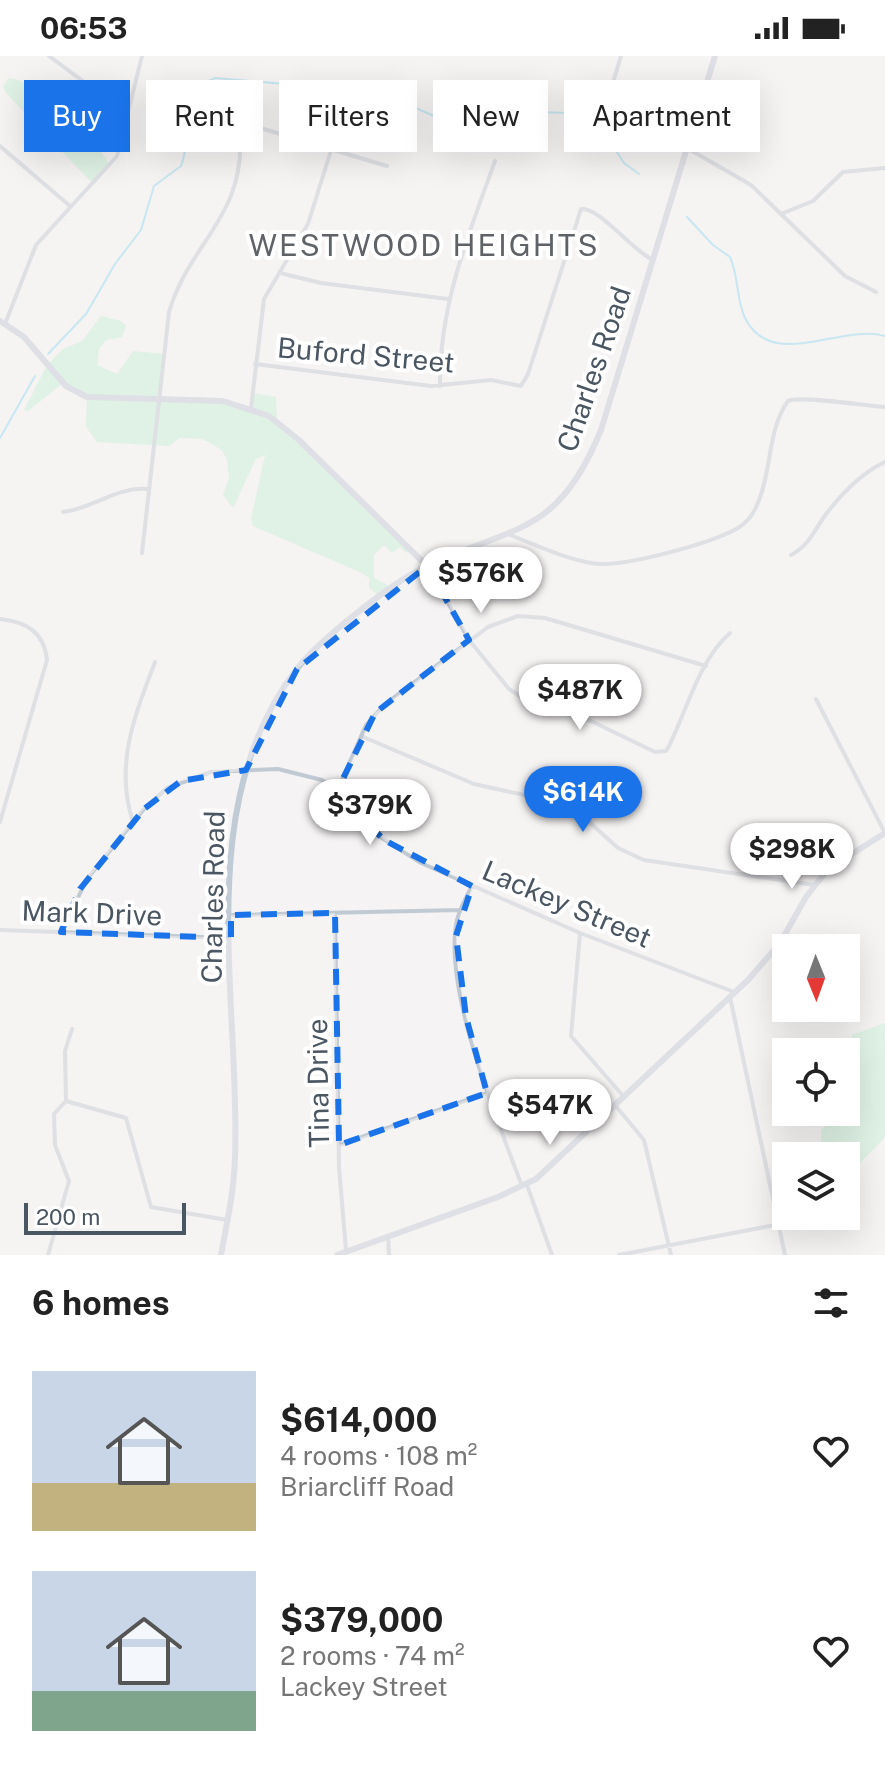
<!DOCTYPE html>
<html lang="en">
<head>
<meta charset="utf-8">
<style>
	:root { --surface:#fff; --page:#f2f2f2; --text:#222; --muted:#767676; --accent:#1a73e8 }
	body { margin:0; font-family:"Public Sans",sans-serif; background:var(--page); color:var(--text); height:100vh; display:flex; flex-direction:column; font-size:30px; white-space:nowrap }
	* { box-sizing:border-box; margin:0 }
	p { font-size:26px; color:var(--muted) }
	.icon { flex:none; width:44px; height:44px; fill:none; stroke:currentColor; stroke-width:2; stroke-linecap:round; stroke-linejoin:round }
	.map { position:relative; height:1199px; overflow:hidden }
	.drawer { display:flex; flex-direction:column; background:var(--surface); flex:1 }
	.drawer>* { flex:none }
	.banner { position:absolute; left:24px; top:24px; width:838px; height:72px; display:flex; gap:16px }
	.needle { width:52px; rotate:179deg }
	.tools { position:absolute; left:772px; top:878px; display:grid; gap:16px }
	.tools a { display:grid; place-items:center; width:88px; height:88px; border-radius:0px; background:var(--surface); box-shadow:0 8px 32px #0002; font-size:40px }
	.scale { position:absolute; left:24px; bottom:20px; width:162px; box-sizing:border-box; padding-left:8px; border:4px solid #4a5661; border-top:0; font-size:22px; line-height:28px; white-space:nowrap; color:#4a5661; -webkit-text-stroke:6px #fff; paint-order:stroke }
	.price { position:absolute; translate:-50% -68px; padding:0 18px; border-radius:28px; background:#fff; color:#222; font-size:26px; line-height:52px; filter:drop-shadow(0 2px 4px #0008) }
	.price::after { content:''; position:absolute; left:50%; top:48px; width:24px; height:18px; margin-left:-12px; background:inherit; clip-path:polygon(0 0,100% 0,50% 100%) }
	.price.selected { background:var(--accent); color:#fff }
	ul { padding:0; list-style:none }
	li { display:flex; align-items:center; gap:24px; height:200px; padding:0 32px }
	li span { display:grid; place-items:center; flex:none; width:224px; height:160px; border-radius:0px; color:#555 }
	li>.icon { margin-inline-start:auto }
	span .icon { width:96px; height:96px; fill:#fffc; stroke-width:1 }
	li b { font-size:34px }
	h2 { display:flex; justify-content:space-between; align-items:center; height:96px; padding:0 32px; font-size:34px }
	.pill { padding:0 28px; border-radius:0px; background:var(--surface); box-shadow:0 8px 32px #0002; font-size:28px; line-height:72px }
	.pill.selected { background:var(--accent); color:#fff }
	.status { display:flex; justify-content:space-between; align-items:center; height:56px; padding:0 40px; background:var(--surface); direction:ltr }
	.status svg { height:22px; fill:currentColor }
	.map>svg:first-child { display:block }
	.green { fill:#c3f1d5 }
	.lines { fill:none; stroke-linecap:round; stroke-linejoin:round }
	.stream { stroke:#90daee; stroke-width:2 }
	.street { stroke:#c1cad2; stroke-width:4 }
	.secondary { stroke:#c1cbd6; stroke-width:6 }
	.marked { fill:none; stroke:#1a73e8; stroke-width:6; stroke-dasharray:16 10; stroke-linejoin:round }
	.labels { text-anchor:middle; stroke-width:8; stroke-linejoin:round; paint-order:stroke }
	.street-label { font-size:28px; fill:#4a5661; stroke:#fff }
	.neighbourhood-label { font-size:30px; letter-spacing:2px; fill:#5f6368; stroke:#fff }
</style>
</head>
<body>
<div class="status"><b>06:53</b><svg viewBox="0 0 49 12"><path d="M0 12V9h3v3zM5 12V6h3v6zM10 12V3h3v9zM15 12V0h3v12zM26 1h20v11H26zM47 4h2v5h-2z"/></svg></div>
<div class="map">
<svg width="885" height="1199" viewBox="0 0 885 1199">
	<rect width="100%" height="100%" fill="#f5f3f3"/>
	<path class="green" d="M 9,22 C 43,27 95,80 110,110 L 94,129 L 6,37 L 3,30 Z
		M 101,260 L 121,265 L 126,270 L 122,281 L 106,284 L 99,293 L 97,309 L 117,318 L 133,295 L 164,298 L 158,343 L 201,343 L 250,352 L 252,337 L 276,341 L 277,365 L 411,493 L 406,497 L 400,491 L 392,497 L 384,489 L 374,499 L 374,522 L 393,532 L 381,541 L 369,532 L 369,522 L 362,517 L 253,470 L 251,463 L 265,399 L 256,403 L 233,452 L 223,439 L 229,422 L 227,404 L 222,394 L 203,383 L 179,382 L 170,390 L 97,386 L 86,371 L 87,341 L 63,327 L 28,355 L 24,354 L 47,309 L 63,293 L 82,285 Z
		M 885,967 L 885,1081 L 846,1122 L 846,1100 L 821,1100 L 821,1075 L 834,1056 L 846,1056 L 852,979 Z"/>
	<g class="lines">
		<path class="stream" d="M 687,161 L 713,189 L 730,201 C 739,221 736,243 745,262 C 772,316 842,267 885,280
			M 48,298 L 86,258 L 115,208 L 141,174 L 154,130 L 181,110 C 194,78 176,37 215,22 L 342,33 L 402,46 L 434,60 L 461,54 L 569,57 L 589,63 L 607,81 L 624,107 L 639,118
			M 0,382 L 35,320"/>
		<path class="street" d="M 49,0 L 127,58
			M 611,33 L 621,0
			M 0,90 L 70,150
			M 687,92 L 751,129 L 845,220 L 876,236
			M 781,158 L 813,145 L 843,116 L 885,112
			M 280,217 L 321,227 L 448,243
			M 5,268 L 36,189 L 117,100 L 142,0
			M 255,308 L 431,330 L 491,324 L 521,330 L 528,318 L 581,153 C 600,151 630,193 653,204
			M 440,330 C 439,250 468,180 495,105
			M 251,352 L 264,243 L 308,168 L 332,91
			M 63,456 C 92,453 118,430 147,433
			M 510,479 C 536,489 563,502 591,507 C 620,513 712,487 738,472 C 746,467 753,459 757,449 C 772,417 767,374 788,345 C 800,339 866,350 885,351
			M 142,497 L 169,256 C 190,185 246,161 240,76 L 244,71 L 257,71 L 387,110
			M 791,499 C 808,490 813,477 824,461 C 839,440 861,417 885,406
			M 427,510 L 469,584 L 509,633 L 527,645 L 591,665 L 655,696 L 666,695 L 669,690 C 687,654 699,604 730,577
			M 0,563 C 27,566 44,576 47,604 L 0,766
			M 816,643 L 885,777
			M 361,680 L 474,728 L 561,747 L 577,755 L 618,792 L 644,804 L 814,829
			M 337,735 L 366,669 L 385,648 L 488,571 L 518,560 L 545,562 L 706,610
			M 133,766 C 114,709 135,659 155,606
			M 472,830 C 466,841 460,852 457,864 C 442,931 498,1066 522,1130
			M 335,857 L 339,1111 L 346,1194
			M 231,859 L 460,854
			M 0,874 L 229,882
			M 61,876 L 87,823 L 144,753 L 167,732 L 211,716 L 278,713 L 322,724 L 340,738 L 374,777 L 421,807 L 580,877 L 734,936
			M 580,877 L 571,980 L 624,1041
			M 730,941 L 785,1199
			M 66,1045 L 126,1062 L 151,1151 L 227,1164
			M 66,1045 L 65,995 L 72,973
			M 615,1049 L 644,1084 L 671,1199
			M 339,1089 L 487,1037
			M 527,1129 L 552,1199
			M 388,1180 L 389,1199
			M 48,1199 L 69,1125 L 55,1089 L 54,1058 L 66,1045
			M 619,1199 L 822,1160"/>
		<path class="secondary" d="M 0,265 L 24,281 L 66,330 L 87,341 L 223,345 L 269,360 L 299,384 L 427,510
			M 221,1199 C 227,1167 234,1135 235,1103 C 241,944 191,750 296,614 C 319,584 389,529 423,512 C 514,468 557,482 601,374 L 715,0
			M 337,1199 L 498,1141 L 536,1123 L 748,924 L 780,887 L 806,841 L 828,813 L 885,777"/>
	</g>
	<path d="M0 0H885V1199H0ZM 427,510 L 469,584 L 375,657 L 337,735 L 384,784 L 472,830 L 456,880 L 466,961 L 487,1037 L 339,1089 L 335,857 L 231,859 L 231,882 L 61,876 L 80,833 L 144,753 L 181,725 L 246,714 L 297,613 Z" fill="#f5f3f3" fill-opacity=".55" fill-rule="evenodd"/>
	<path class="marked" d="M 427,510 L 469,584 L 375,657 L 337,735 L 384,784 L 472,830 L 456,880 L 466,961 L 487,1037 L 339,1089 L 335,857 L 231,859 L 231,882 L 61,876 L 80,833 L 144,753 L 181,725 L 246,714 L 297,613 Z"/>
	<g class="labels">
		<g class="street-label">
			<text transform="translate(366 299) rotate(5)" y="10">Buford Street</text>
			<text transform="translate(594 313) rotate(-71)" y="10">Charles Road</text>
			<text transform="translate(213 841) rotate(-89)" y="10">Charles Road</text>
			<text transform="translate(567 848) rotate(23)" y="10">Lackey Street</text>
			<text transform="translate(92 857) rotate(2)" y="10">Mark Drive</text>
			<text transform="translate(318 1027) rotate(-91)" y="10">Tina Drive</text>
		</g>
		<g class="neighbourhood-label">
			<text x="424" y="200">WESTWOOD HEIGHTS</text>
		</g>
	</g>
</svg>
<div class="tools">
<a><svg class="needle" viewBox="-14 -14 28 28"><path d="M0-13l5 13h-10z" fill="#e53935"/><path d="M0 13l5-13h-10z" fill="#767676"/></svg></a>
<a><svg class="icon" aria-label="locate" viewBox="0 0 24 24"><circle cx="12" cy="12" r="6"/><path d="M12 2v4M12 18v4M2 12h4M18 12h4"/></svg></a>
<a><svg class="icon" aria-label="layers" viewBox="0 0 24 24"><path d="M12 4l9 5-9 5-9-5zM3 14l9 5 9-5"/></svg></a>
</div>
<div class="scale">200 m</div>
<b class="price" style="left:481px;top:559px">$576K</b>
<b class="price" style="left:580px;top:676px">$487K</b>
<b class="price selected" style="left:583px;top:778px">$614K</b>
<b class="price" style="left:370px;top:791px">$379K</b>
<b class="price" style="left:792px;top:835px">$298K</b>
<b class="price" style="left:550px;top:1091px">$547K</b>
<div class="banner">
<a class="pill selected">Buy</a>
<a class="pill">Rent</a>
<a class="pill">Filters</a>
<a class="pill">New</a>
<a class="pill">Apartment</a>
</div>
</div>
<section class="drawer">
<h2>6 homes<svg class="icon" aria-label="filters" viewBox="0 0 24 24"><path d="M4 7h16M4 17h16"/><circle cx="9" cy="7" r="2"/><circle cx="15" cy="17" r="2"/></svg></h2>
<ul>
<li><span style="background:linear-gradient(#c9d6e8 70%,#c2b280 0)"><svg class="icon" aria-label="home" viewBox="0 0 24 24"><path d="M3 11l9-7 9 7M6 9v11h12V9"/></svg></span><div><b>$614,000</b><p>4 rooms · 108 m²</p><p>Briarcliff Road</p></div><svg class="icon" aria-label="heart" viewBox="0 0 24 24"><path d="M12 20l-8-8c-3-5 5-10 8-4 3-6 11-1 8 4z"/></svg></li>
<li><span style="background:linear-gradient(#c9d6e8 75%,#7fa58c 0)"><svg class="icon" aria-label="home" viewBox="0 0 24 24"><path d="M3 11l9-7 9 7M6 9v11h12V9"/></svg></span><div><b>$379,000</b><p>2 rooms · 74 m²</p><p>Lackey Street</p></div><svg class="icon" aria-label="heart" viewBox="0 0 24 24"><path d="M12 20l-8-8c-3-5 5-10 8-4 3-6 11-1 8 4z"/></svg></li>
</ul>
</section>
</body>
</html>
